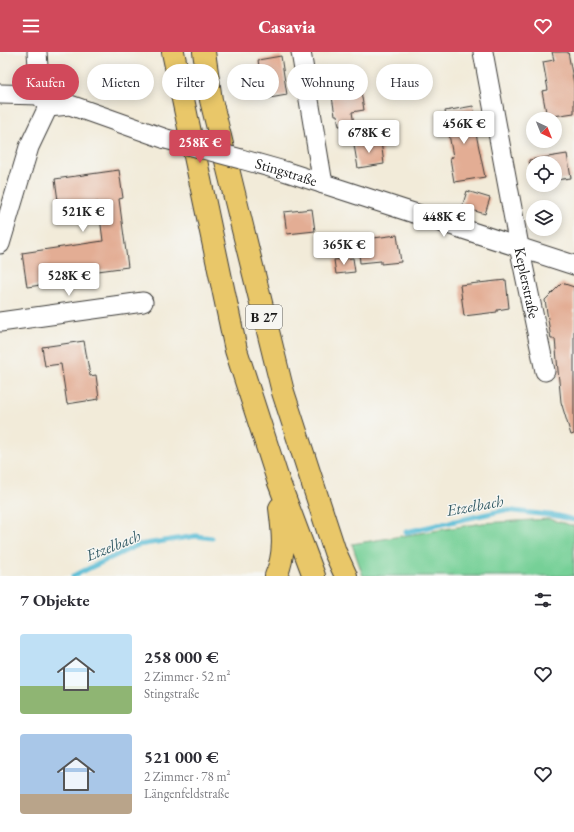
<!DOCTYPE html>
<html lang="de">
<head>
<meta charset="utf-8">
<style>
	:root { --surface:#fff; --page:#f2f2f3; --text:#2b2b33; --muted:#7c7c81; --accent:#d1495b }
	body { margin:0; font-family:"EB Garamond",serif; background:var(--page); color:var(--text); height:100vh; display:flex; flex-direction:column; font-size:15px; white-space:nowrap }
	* { box-sizing:border-box; margin:0 }
	p { font-size:13px; color:var(--muted) }
	.icon { flex:none; width:22px; height:22px; fill:none; stroke:currentColor; stroke-width:2; stroke-linecap:round; stroke-linejoin:round }
	.map { position:relative; height:524px; overflow:hidden }
	.drawer { display:flex; flex-direction:column; background:var(--surface); flex:1 }
	.drawer>* { flex:none }
	.hud { position:absolute; left:12px; top:12px; width:550px; height:36px; display:flex; gap:8px }
	.needle { width:26px; rotate:137deg }
	.tools { position:absolute; left:526px; top:60px; display:grid; gap:8px }
	.tools a { display:grid; place-items:center; width:36px; height:36px; border-radius:50%; background:var(--surface); box-shadow:0 2px 10px #0003; font-size:20px }
	.price { position:absolute; translate:-50% -34px; padding:0 9px; border-radius:4px; background:#fff; color:#222; font-size:13px; line-height:26px; filter:drop-shadow(0 1px 2px #0008) }
	.price::after { content:''; position:absolute; left:50%; top:24px; width:12px; height:9px; margin-left:-6px; background:inherit; clip-path:polygon(0 0,100% 0,50% 100%) }
	.price.on { background:var(--accent); color:#fff }
	ul { padding:0; list-style:none }
	li { display:flex; align-items:center; gap:12px; height:100px; padding:0 20px }
	li span { display:grid; place-items:center; flex:none; width:112px; height:80px; border-radius:4px; color:#555 }
	li>.icon { margin-inline-start:auto }
	span .icon { width:48px; height:48px; fill:#fffc; stroke-width:1 }
	li b { font-size:17px }
	h2 { display:flex; justify-content:space-between; align-items:center; height:48px; padding:0 20px; font-size:17px }
	.pill { padding:0 14px; border-radius:18px; background:var(--surface); box-shadow:0 2px 10px #0003; font-size:14px; line-height:36px }
	.pill.on { background:var(--accent); color:#fff }
	header { display:flex; justify-content:space-between; align-items:center; height:52px; padding:0 20px; background:var(--accent); color:#fff; font-size:18px; font-weight:800 }
	.map>svg:first-child { display:block }
	.green { fill:#76d097; stroke:#49765a }
	.lines { fill:none; stroke-linecap:round; stroke-linejoin:round }
	.stream { stroke:#57bcd5; stroke-width:5 }
	.building { fill:#e3ad94 }
	.minor-casing { stroke:#3c3b38; stroke-width:21 }
	.trunk-casing { stroke:#3c3b38; stroke-width:24 }
	.minor { stroke:#fff; stroke-width:19 }
	.trunk { stroke:#e9c769; stroke-width:22 }
	.minor-bridge-casing { stroke:#3c3b38; stroke-width:21; stroke-linecap:butt }
	.minor-bridge { stroke:#fff; stroke-width:19 }
	.labels { text-anchor:middle; stroke-width:3; stroke-linejoin:round; paint-order:stroke }
	.shield { fill:#f6f6f2; stroke:#5d5d5c; stroke-width:1 }
	.shield-label { font-size:14px; font-weight:bold; fill:#1c1c1c }
	.street-label { font-size:15px; fill:#1c1c1c; stroke:#f6f6f2 }
	.water-label { font-size:16px; font-style:italic; fill:#345c66; stroke:#f6f6f2 }
</style>
</head>
<body>
<header><svg class="icon" aria-label="menu" viewBox="0 0 24 24"><path d="M4 6h16M4 12h16M4 18h16"/></svg>Casavia<svg class="icon" aria-label="heart" viewBox="0 0 24 24"><path d="M12 20l-8-8c-3-5 5-10 8-4 3-6 11-1 8 4z"/></svg></header>
<div class="map">
<svg width="574" height="524" viewBox="0 0 574 524">
	<rect width="100%" height="100%" fill="#f6f6f2"/>
	<filter id="ink" filterUnits="userSpaceOnUse"><feTurbulence type="fractalNoise" baseFrequency=".025" numOctaves="2"/><feDisplacementMap in="SourceGraphic" scale="8" xChannelSelector="R" yChannelSelector="G"/><feConvolveMatrix kernelMatrix="1 2 1 2 8 2 1 2 1" color-interpolation-filters="sRGB"/></filter>
	<filter id="wash" filterUnits="userSpaceOnUse"><feTurbulence type="fractalNoise" baseFrequency=".012" numOctaves="4" result="noise"/><feDisplacementMap in="SourceGraphic" scale="16" xChannelSelector="R" yChannelSelector="G"/><feGaussianBlur stdDeviation="0.9" result="paint"/><feColorMatrix in="noise" values="0 0 0 0 0 0 0 0 0 0 0 0 0 0 0 0 0 1.4 0 .05"/><feComposite in="paint" operator="in"/></filter>
	<g filter="url(#wash)">
		<rect width="100%" height="100%" fill="#f2ebd9"/>
		<path class="green" d="M 549,467 L 574,474 L 574,524 L 363,524 L 352,492 L 483,471 Z"/>
		<g class="lines">
			<path class="stream" d="M 406,480 L 505,458 L 558,464 L 574,468
				M 73,524 L 138,493 L 196,484 L 212,486"/>
		</g>
		<g id="blocks">
			<path class="building" d="M 552,0 L 568,0 L 574,32 L 574,61 L 547,65 L 542,39 L 548,38 L 543,10 L 554,8 Z
				M 281,4 L 287,43 L 264,47 L 258,8 Z
				M 356,26 L 357,33 L 360,33 L 364,58 L 352,60 L 354,72 L 339,74 L 337,63 L 335,63 L 331,39 L 344,37 L 343,28 Z
				M 473,54 L 477,77 L 475,77 L 485,125 L 454,130 L 450,106 L 453,105 L 445,59 Z
				M 381,89 L 384,112 L 358,116 L 354,93 Z
				M 567,102 L 571,126 L 555,128 L 555,111 L 533,111 L 533,132 L 529,108 Z
				M 119,118 L 123,146 L 119,147 L 128,215 L 83,221 L 84,227 L 27,235 L 22,201 L 103,189 L 98,150 L 59,156 L 55,127 Z
				M 467,139 L 490,146 L 485,162 L 462,155 Z
				M 312,157 L 315,179 L 287,182 L 284,160 Z
				M 397,183 L 401,210 L 381,212 L 381,209 L 360,211 L 358,188 Z
				M 353,206 L 355,220 L 336,222 L 334,208 Z
				M 506,228 L 509,256 L 497,258 L 497,260 L 464,264 L 460,233 Z
				M 562,231 L 574,235 L 574,382 L 571,383 L 561,350 L 555,287 L 551,287 L 545,248 Z
				M 84,289 L 90,324 L 96,323 L 99,347 L 67,352 L 61,312 L 45,314 L 42,295 Z"/>
		</g>
	</g>
	<g filter="url(#ink)">
		<use href="#blocks" fill-opacity="0" stroke="#3c3b38" stroke-width="1"/>
		<g class="lines">
			<defs>
				<g id="minor">
					<path d="M 37,0 L 40,43 L 48,55"/>
					<path d="M 301,0 L 323,132"/>
					<path id="s1" d="M 483,0 L 519,194 L 545,319"/>
					<path d="M 0,42 L 40,43"/>
					<path d="M 48,55 L 70,53 L 166,87"/>
					<path id="s2" d="M 241,107 L 284,119 L 574,213"/>
					<path d="M 0,192 L 29,95 L 48,55"/>
					<path d="M 0,270 L 143,250"/>
				</g>
				<path id="trunk" d="M 173,0 L 236,298 L 278,428 L 314,524
					M 204,0 L 211,48 L 283,340 L 335,500 L 346,524
					M 276,524 C 286,501 283,480 280,456"/>
			</defs>
			<use href="#minor" class="minor-casing"/>
			<use href="#trunk" class="trunk-casing"/>
			<use href="#minor" class="minor"/>
			<use href="#trunk" class="trunk"/>
			<defs>
				<path id="minor-bridge" d="M 166,87 L 241,107"/>
			</defs>
			<use href="#minor-bridge" class="minor-bridge-casing"/>
			<use href="#minor-bridge" class="minor-bridge"/>
		</g>
	</g>
	<g class="labels">
		<rect class="shield" x="246" y="253" width="36" height="24" rx="3"/>
		<g class="shield-label">
			<text x="264" y="270">B 27</text>
		</g>
		<g class="street-label">
			<text dy="5" stroke="none"><textPath href="#s2" startOffset="47">Stingstraße</textPath></text>
			<text dy="5" stroke="none"><textPath href="#s1" startOffset="235">Keplerstraße</textPath></text>
		</g>
		<g class="water-label">
			<text transform="translate(475 453) rotate(-10)" y="6">Etzelbach</text>
			<text transform="translate(113 493) rotate(-22)" y="6">Etzelbach</text>
		</g>
	</g>
</svg>
<div class="tools">
<a><svg class="needle" viewBox="-14 -14 28 28"><path d="M0-13l5 13h-10z" fill="#e53935"/><path d="M0 13l5-13h-10z" fill="#7c7c81"/></svg></a>
<a><svg class="icon" aria-label="locate" viewBox="0 0 24 24"><circle cx="12" cy="12" r="6"/><path d="M12 2v4M12 18v4M2 12h4M18 12h4"/></svg></a>
<a><svg class="icon" aria-label="layers" viewBox="0 0 24 24"><path d="M12 4l9 5-9 5-9-5zM3 14l9 5 9-5"/></svg></a>
</div>
<b class="price" style="left:464px;top:93px">456K €</b>
<b class="price" style="left:369px;top:102px">678K €</b>
<b class="price on" style="left:200px;top:112px">258K €</b>
<b class="price" style="left:83px;top:181px">521K €</b>
<b class="price" style="left:444px;top:186px">448K €</b>
<b class="price" style="left:344px;top:214px">365K €</b>
<b class="price" style="left:69px;top:245px">528K €</b>
<div class="hud">
<a class="pill on">Kaufen</a>
<a class="pill">Mieten</a>
<a class="pill">Filter</a>
<a class="pill">Neu</a>
<a class="pill">Wohnung</a>
<a class="pill">Haus</a>
</div>
</div>
<section class="drawer">
<h2>7 Objekte<svg class="icon" aria-label="filters" viewBox="0 0 24 24"><path d="M4 7h16M4 17h16"/><circle cx="9" cy="7" r="2"/><circle cx="15" cy="17" r="2"/></svg></h2>
<ul>
<li><span style="background:linear-gradient(#bfe0f5 65%,#8fb573 0)"><svg class="icon" aria-label="home" viewBox="0 0 24 24"><path d="M3 11l9-7 9 7M6 9v11h12V9"/></svg></span><div><b>258 000 €</b><p>2 Zimmer · 52 m²</p><p>Stingstraße</p></div><svg class="icon" aria-label="heart" viewBox="0 0 24 24"><path d="M12 20l-8-8c-3-5 5-10 8-4 3-6 11-1 8 4z"/></svg></li>
<li><span style="background:linear-gradient(#a9c7e8 75%,#b9a48a 0)"><svg class="icon" aria-label="home" viewBox="0 0 24 24"><path d="M3 11l9-7 9 7M6 9v11h12V9"/></svg></span><div><b>521 000 €</b><p>2 Zimmer · 78 m²</p><p>Längenfeldstraße</p></div><svg class="icon" aria-label="heart" viewBox="0 0 24 24"><path d="M12 20l-8-8c-3-5 5-10 8-4 3-6 11-1 8 4z"/></svg></li>
</ul>
</section>
</body>
</html>
